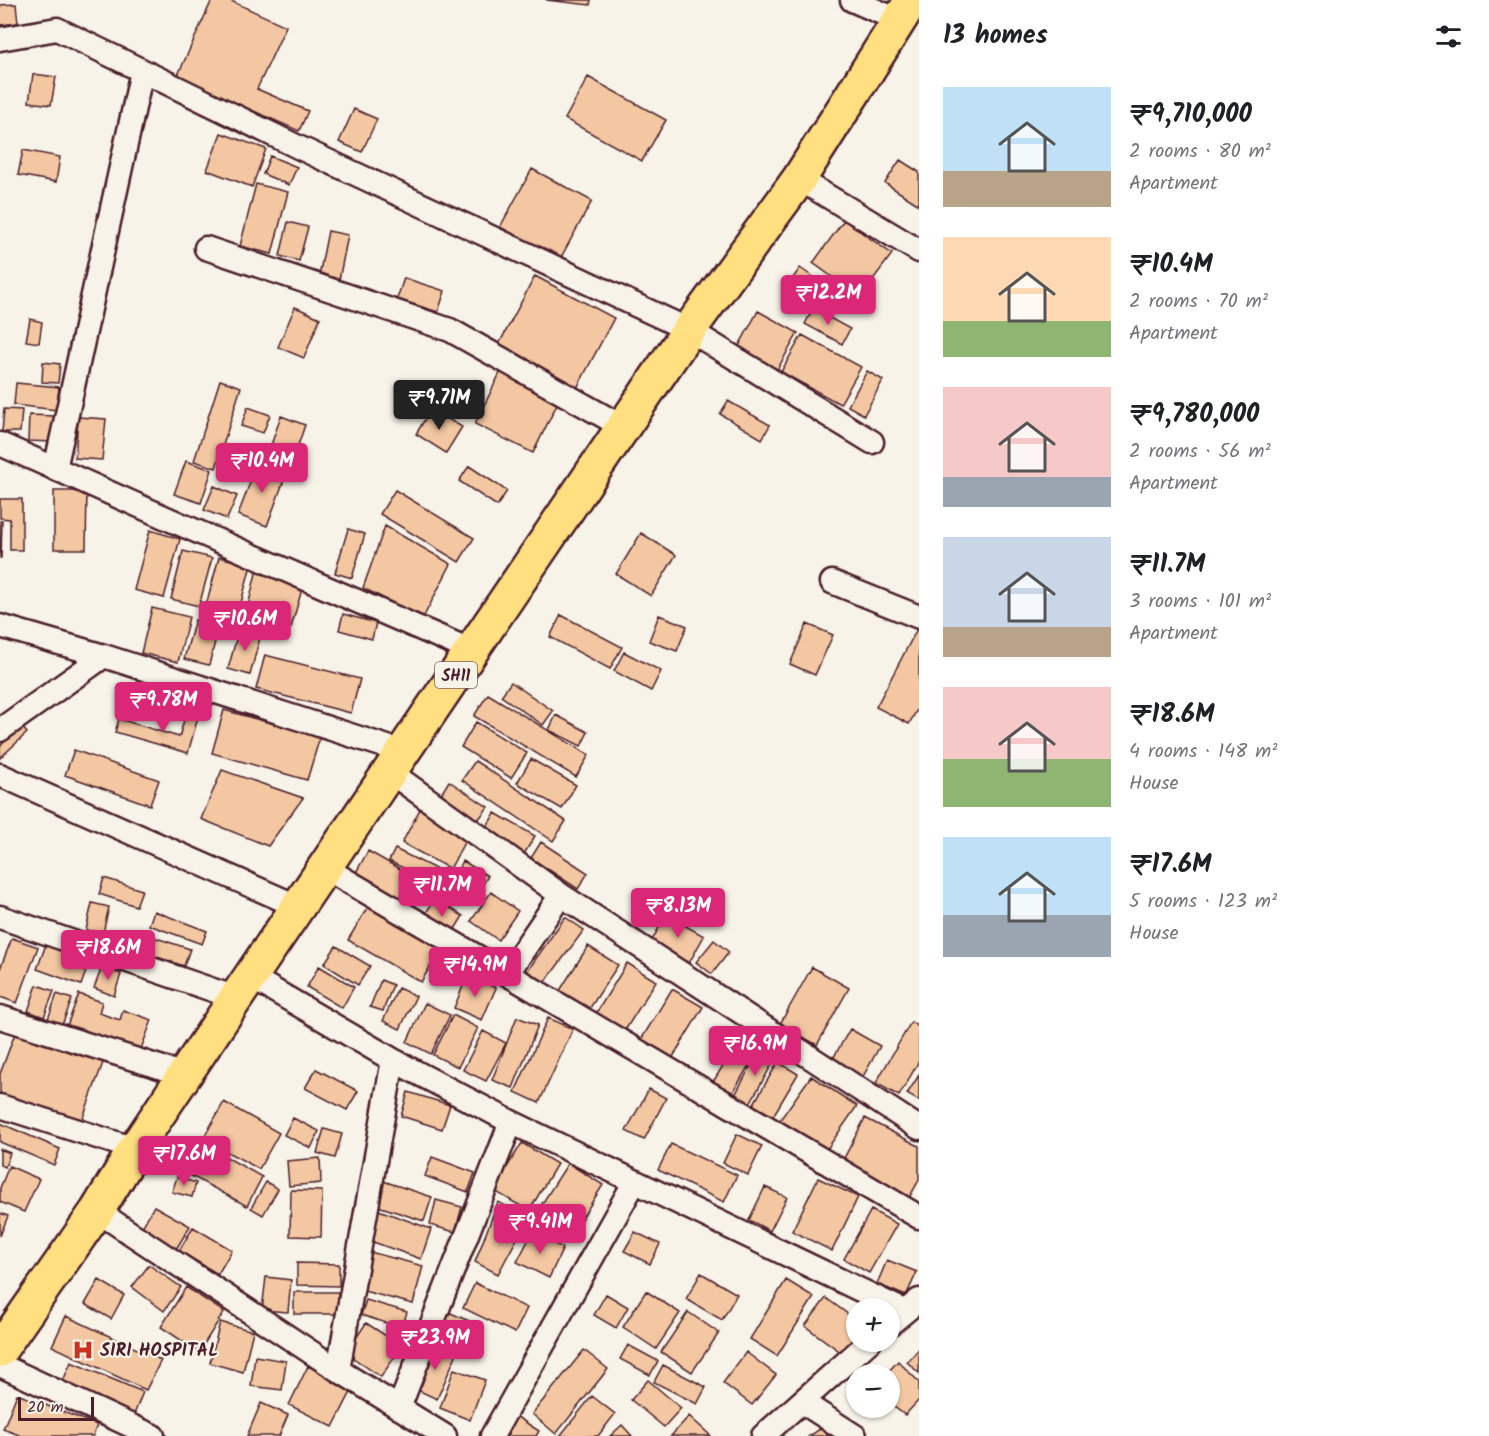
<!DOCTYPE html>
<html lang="en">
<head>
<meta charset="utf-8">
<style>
	:root { --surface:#fff; --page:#f6f6f6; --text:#202124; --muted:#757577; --accent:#db2777 }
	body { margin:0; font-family:Kalam,sans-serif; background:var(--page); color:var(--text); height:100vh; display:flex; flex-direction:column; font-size:22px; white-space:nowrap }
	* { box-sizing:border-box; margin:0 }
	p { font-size:20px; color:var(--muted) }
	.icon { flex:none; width:33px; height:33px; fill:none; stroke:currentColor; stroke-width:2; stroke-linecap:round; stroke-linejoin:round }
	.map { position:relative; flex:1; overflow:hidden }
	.panel { display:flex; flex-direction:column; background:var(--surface); width:570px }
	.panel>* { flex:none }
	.fabs { position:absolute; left:846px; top:1298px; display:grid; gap:12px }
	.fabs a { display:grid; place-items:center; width:54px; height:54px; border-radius:50%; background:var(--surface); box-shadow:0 2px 4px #0004; font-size:30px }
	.scale { position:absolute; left:18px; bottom:15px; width:76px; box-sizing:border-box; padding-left:6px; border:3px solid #4a1f2b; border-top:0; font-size:16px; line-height:21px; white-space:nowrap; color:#4a1f2b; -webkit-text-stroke:4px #f7f3e8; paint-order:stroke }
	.price { position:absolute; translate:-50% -51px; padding:0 14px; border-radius:6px; background:var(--accent); color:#fff; font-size:20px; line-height:39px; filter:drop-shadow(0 2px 3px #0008) }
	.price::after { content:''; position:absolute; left:50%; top:36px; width:18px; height:14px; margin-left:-9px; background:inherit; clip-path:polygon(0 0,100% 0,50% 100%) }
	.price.on { background:#222; color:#fff }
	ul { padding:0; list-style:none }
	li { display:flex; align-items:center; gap:18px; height:150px; padding:0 24px }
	li span { display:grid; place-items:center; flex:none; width:168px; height:120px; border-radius:0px; color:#555 }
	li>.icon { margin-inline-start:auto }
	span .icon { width:72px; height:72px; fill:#fffc; stroke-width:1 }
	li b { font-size:26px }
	h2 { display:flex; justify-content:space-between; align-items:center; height:72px; padding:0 24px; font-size:26px }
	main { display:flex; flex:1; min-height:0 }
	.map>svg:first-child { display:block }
	.building { fill:#f2c7a1; stroke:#4a1f2b; stroke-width:1.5 }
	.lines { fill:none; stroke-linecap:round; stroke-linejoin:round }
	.minor-casing { stroke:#4a1f2b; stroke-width:27 }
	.primary-casing { stroke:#4a1f2b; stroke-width:38 }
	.minor { stroke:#f7f3e8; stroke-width:22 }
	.primary { stroke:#ffdf80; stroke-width:33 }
	.labels { text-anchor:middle; stroke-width:4.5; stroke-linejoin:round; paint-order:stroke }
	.shield { fill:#f7f3e8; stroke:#7e5f64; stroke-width:1.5 }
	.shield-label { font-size:16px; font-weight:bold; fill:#4a1f2b }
	.poi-label { font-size:18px; font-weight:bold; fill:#4a1f2b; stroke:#f7f3e8; text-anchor:start }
</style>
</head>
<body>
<main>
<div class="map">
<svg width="919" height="1436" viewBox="0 0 919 1436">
	<rect width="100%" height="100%" fill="#f7f3e8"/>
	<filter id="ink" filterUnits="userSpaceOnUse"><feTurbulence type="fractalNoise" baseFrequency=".0167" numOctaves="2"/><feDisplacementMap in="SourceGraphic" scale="12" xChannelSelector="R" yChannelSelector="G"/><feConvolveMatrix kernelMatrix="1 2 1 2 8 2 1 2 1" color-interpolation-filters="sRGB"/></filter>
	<g filter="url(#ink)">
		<path class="building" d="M 212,0 L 229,0 L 286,26 L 257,89 L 308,111 L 299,131 L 177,77 Z
			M 546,0 L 591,0 L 590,5 Z
			M 16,4 L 18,23 L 0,25 L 0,5 Z
			M 33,74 L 56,77 L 51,105 L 29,102 Z
			M 588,77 L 666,120 L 642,161 L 565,119 Z
			M 354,109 L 377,119 L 362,152 L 339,142 Z
			M 221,133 L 266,149 L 252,187 L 207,170 Z
			M 23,150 L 60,157 L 56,182 L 18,175 Z
			M 270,156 L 297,167 L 289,185 L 263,174 Z
			M 900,160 L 919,172 L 919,205 L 885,183 Z
			M 532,169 L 592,201 L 560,259 L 500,227 Z
			M 256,184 L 288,192 L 272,254 L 240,246 Z
			M 844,220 L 892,254 L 860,297 L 813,263 Z
			M 288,222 L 308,227 L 299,261 L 280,256 Z
			M 328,231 L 348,235 L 339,280 L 319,276 Z
			M 800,268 L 834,291 L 825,304 L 791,281 Z
			M 535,276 L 614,318 L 577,388 L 498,346 Z
			M 404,278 L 445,291 L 438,312 L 397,299 Z
			M 295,307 L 320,318 L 304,358 L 278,347 Z
			M 813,309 L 850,329 L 842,344 L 805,324 Z
			M 758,311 L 798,333 L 774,375 L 735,353 Z
			M 30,319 L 42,322 L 39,343 L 26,341 Z
			M 802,335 L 861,367 L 840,404 L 781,372 Z
			M 43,362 L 60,364 L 58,383 L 42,382 Z
			M 501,371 L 559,400 L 533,453 L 475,424 Z
			M 867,371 L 883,380 L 864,415 L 848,406 Z
			M 220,380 L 241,387 L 216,468 L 194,461 Z
			M 16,383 L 59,387 L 57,410 L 14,405 Z
			M 728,401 L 770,425 L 762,439 L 720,414 Z
			M 248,407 L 270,415 L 263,433 L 241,426 Z
			M 4,409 L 22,410 L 20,432 L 2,432 Z
			M 431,409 L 462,427 L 446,453 L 416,434 Z
			M 29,415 L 54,416 L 53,442 L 28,441 Z
			M 281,416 L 305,425 L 293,460 L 269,451 Z
			M 78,417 L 106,419 L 102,460 L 75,458 Z
			M 186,461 L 212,470 L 201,503 L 174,494 Z
			M 258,461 L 287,472 L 267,526 L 238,515 Z
			M 469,466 L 507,491 L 497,506 L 459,481 Z
			M 214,486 L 237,496 L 227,519 L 204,510 Z
			M 395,490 L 474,538 L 459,562 L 380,514 Z
			M 54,491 L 87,491 L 86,549 L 54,549 Z
			M 0,499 L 22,499 L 22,550 L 10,550 L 10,519 L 0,518 Z
			M 0,521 L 2,521 L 1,558 L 0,558 Z
			M 385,526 L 451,564 L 423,618 L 363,588 Z
			M 348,529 L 365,534 L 352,578 L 335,573 Z
			M 150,530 L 180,539 L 164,598 L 134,590 Z
			M 641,533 L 676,555 L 651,596 L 616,574 Z
			M 183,551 L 212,558 L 199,606 L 171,599 Z
			M 219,557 L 251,565 L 238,614 L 206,606 Z
			M 256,573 L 304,582 L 291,628 L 245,619 Z
			M 152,608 L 189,617 L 178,662 L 141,653 Z
			M 343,614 L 376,623 L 372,639 L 339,630 Z
			M 561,615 L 622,647 L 610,669 L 550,637 Z
			M 659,615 L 687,626 L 677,651 L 649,641 Z
			M 195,620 L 219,626 L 209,665 L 184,659 Z
			M 807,624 L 833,635 L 815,675 L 790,664 Z
			M 239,629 L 261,634 L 250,675 L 228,669 Z
			M 917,629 L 919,631 L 919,706 L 909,724 L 876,707 Z
			M 624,652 L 661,671 L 651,691 L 614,671 Z
			M 265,655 L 360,679 L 351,713 L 256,689 Z
			M 511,682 L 553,711 L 543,725 L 501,696 Z
			M 488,694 L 589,755 L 576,777 L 474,716 Z
			M 188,707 L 200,710 L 188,753 L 115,732 L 119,719 L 179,737 Z
			M 224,710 L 320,737 L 307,780 L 212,753 Z
			M 556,715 L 588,732 L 581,746 L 549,730 Z
			M 476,722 L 527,753 L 511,778 L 461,747 Z
			M 21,726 L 27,733 L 0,758 L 0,746 Z
			M 74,750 L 159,780 L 150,805 L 65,775 Z
			M 531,759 L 576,785 L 562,809 L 517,783 Z
			M 475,761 L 566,821 L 553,841 L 462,780 Z
			M 222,770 L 303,798 L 268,846 L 201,819 Z
			M 449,781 L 488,807 L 475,824 L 438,799 Z
			M 420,809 L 468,835 L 450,869 L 402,843 Z
			M 495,813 L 535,836 L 524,854 L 484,831 Z
			M 541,842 L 588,873 L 578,889 L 531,858 Z
			M 395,849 L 440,871 L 433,883 L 389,861 Z
			M 368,851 L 416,878 L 402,902 L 354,876 Z
			M 463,861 L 488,876 L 475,897 L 450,882 Z
			M 104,878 L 142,890 L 136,906 L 99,894 Z
			M 491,892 L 518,911 L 498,940 L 471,921 Z
			M 435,898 L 463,916 L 449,939 L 421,921 Z
			M 372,900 L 445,942 L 421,982 L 348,940 Z
			M 92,903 L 109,907 L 103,933 L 86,930 Z
			M 154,911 L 207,931 L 202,944 L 149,925 Z
			M 666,915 L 704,936 L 689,963 L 651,942 Z
			M 565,917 L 584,930 L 543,985 L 526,973 Z
			M 147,935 L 190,949 L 184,966 L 142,952 Z
			M 12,938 L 38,947 L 17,1003 L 0,997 L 0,969 Z
			M 48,939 L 92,955 L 81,985 L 37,969 Z
			M 714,940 L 729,952 L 712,974 L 696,962 Z
			M 336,946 L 370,966 L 358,985 L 324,964 Z
			M 588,946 L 618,965 L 588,1011 L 559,992 Z
			M 627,963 L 656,981 L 624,1032 L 595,1015 Z
			M 319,966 L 354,987 L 342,1008 L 307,987 Z
			M 102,967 L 121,974 L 114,996 L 94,988 Z
			M 812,967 L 849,988 L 817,1045 L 780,1024 Z
			M 467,976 L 496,988 L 482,1020 L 454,1008 Z
			M 381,980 L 393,985 L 383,1011 L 370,1007 Z
			M 37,985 L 54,991 L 44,1017 L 28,1011 Z
			M 398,988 L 416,996 L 400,1029 L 383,1021 Z
			M 672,989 L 703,1007 L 670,1062 L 639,1043 Z
			M 57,994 L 72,999 L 62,1025 L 48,1019 Z
			M 79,994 L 102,1002 L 99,1013 L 120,1020 L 123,1010 L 152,1020 L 139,1054 L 66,1028 Z
			M 425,1003 L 450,1015 L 431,1054 L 407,1042 Z
			M 453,1015 L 478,1028 L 458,1067 L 433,1055 Z
			M 517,1017 L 538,1025 L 513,1088 L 492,1080 Z
			M 548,1018 L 573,1029 L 539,1103 L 515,1092 Z
			M 911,1022 L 919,1027 L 919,1061 L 899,1096 L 876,1083 Z
			M 17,1028 L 104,1060 L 81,1123 L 0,1093 L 0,1074 Z
			M 850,1029 L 880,1046 L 861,1080 L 831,1062 Z
			M 483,1031 L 506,1043 L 486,1081 L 463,1070 Z
			M 739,1039 L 758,1050 L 732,1094 L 713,1082 Z
			M 759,1051 L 775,1059 L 750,1103 L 735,1095 Z
			M 778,1062 L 798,1074 L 773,1116 L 753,1105 Z
			M 316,1069 L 358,1091 L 347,1110 L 305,1088 Z
			M 919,1075 L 919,1101 L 907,1094 Z
			M 811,1076 L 857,1106 L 823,1155 L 777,1124 Z
			M 649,1089 L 666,1098 L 644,1140 L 626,1131 Z
			M 408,1092 L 450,1105 L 442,1129 L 401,1116 Z
			M 224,1102 L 279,1133 L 259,1169 L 203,1139 Z
			M 293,1118 L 319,1131 L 311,1148 L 284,1135 Z
			M 865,1118 L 919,1146 L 919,1180 L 909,1198 L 841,1164 Z
			M 0,1123 L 60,1149 L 54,1165 L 0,1142 Z
			M 324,1129 L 342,1134 L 335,1158 L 317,1153 Z
			M 737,1134 L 762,1146 L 748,1175 L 723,1163 Z
			M 201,1143 L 262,1177 L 247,1206 L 184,1172 Z
			M 522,1143 L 557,1164 L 529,1211 L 493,1190 Z
			M 671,1144 L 737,1175 L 724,1202 L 658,1170 Z
			M 0,1149 L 10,1153 L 5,1167 L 0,1165 Z
			M 432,1157 L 475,1173 L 468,1192 L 425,1176 Z
			M 320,1158 L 321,1183 L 289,1186 L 287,1161 Z
			M 568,1163 L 603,1185 L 573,1232 L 538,1210 Z
			M 9,1166 L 39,1179 L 24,1212 L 0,1202 L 0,1188 Z
			M 177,1177 L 196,1183 L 192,1197 L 172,1192 Z
			M 818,1178 L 858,1197 L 832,1251 L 792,1231 Z
			M 380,1180 L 432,1197 L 424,1221 L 372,1204 Z
			M 266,1182 L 278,1189 L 263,1215 L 251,1208 Z
			M 765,1187 L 787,1197 L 770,1231 L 749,1220 Z
			M 291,1190 L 322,1191 L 321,1237 L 290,1236 Z
			M 436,1200 L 462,1207 L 455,1232 L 430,1225 Z
			M 498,1202 L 528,1218 L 498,1274 L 475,1262 Z
			M 154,1206 L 190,1226 L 175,1251 L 140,1231 Z
			M 373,1208 L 431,1229 L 421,1259 L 362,1238 Z
			M 871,1210 L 897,1224 L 869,1273 L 844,1259 Z
			M 0,1213 L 8,1216 L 0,1236 Z
			M 193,1227 L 232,1250 L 218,1274 L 179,1251 Z
			M 635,1232 L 660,1244 L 650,1264 L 624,1251 Z
			M 532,1233 L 563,1248 L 549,1278 L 517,1262 Z
			M 370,1252 L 423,1266 L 413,1304 L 360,1290 Z
			M 887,1260 L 917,1272 L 906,1296 L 877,1284 Z
			M 297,1263 L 339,1264 L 339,1286 L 297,1285 Z
			M 149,1265 L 181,1287 L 164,1311 L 132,1287 Z
			M 701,1273 L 737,1294 L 722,1320 L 686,1299 Z
			M 266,1277 L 291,1280 L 288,1312 L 262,1310 Z
			M 99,1280 L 124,1295 L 111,1319 L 85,1304 Z
			M 786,1280 L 814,1297 L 777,1356 L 750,1339 Z
			M 475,1283 L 527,1308 L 515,1333 L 463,1308 Z
			M 186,1287 L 224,1312 L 199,1352 L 161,1327 Z
			M 646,1291 L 680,1313 L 656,1349 L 623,1327 Z
			M 294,1292 L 338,1292 L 338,1314 L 294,1314 Z
			M 606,1294 L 628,1307 L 616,1328 L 594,1315 Z
			M 826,1298 L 856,1320 L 856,1334 L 842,1353 L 805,1326 Z
			M 366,1300 L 407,1312 L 402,1328 L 361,1315 Z
			M 446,1311 L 469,1321 L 458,1345 L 435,1335 Z
			M 688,1312 L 719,1333 L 692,1372 L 661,1352 Z
			M 66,1316 L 161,1360 L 146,1390 L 52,1346 Z
			M 220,1322 L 253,1331 L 243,1372 L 210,1363 Z
			M 366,1323 L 402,1346 L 381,1377 L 346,1353 Z
			M 434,1343 L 457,1353 L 437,1399 L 413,1388 Z
			M 628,1345 L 658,1361 L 650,1375 L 620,1359 Z
			M 919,1349 L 919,1373 L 907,1362 Z
			M 584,1350 L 608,1369 L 556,1434 L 532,1414 Z
			M 746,1352 L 776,1375 L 752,1405 L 723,1383 Z
			M 255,1356 L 286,1361 L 282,1390 L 251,1386 Z
			M 898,1361 L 919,1382 L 919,1400 L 905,1415 L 890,1404 L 890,1374 L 886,1374 Z
			M 71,1362 L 143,1392 L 133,1417 L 61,1386 Z
			M 663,1365 L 706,1387 L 697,1404 L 654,1382 Z
			M 308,1366 L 353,1388 L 333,1427 L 289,1405 Z
			M 454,1369 L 485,1380 L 470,1420 L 440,1408 Z
			M 648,1380 L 681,1408 L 664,1427 L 631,1400 Z
			M 17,1394 L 97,1425 L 93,1436 L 22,1436 L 3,1429 Z
			M 592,1396 L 615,1414 L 598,1436 L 560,1436 Z
			M 261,1403 L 288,1415 L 279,1436 L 247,1436 Z
			M 511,1413 L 539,1431 L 536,1436 L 497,1436 Z
			M 689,1416 L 711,1436 L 671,1436 Z
			M 622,1425 L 632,1436 L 610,1436 Z
			M 823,1427 L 829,1436 L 809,1436 Z"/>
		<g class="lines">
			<defs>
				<path id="minor" d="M 852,0 L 898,20
					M 0,39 L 57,29 L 298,147 L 689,330 L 872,442
					M 799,179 L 919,251
					M 206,248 L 450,330 L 623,427
					M 0,444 L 173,521 L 472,651
					M 55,469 L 142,71
					M 832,582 L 919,617
					M 0,626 L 104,656 L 403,752
					M 0,730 L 104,656
					M 390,772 L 561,895 L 919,1128
					M 0,775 L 299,907
					M 325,868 L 507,974
					M 561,895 L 507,974 L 919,1217
					M 0,917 L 236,998
					M 251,977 L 393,1060 L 511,1122 L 904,1311
					M 0,1017 L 185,1075
					M 0,1106 L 135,1149
					M 97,1211 L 338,1370 L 445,1436
					M 890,1324 L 919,1300
					M 0,1365 L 153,1436
					M 338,1370 L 393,1060
					M 802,1402 L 855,1436
					M 399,1408 L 511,1122
					M 492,1436 L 634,1183
					M 763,1436 L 870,1341"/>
				<path id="primary" d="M 0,1350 L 97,1211 L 135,1149 L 236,998 L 689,330 L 799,179 L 912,0"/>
			</defs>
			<use href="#minor" class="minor-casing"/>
			<use href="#primary" class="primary-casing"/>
			<use href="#minor" class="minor"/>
			<use href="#primary" class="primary"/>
		</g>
	</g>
	<defs>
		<symbol id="hospital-bare" viewBox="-9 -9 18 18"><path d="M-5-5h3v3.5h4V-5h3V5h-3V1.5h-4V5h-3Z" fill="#c8321e" stroke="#f7f3e8" stroke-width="2.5" paint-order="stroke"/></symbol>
	</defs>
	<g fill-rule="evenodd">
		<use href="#hospital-bare" x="68" y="1335" width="30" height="30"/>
	</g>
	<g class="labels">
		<rect class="shield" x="435" y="662" width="42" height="26" rx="4.5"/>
		<g class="shield-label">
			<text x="456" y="681">SH11</text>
		</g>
		<g class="poi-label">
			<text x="100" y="1356">SIRI HOSPITAL</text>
		</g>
	</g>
</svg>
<div class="fabs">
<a>+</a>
<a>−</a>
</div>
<div class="scale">20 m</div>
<b class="price" style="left:828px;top:326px">₹12.2M</b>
<b class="price on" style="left:439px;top:431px">₹9.71M</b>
<b class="price" style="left:262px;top:494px">₹10.4M</b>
<b class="price" style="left:245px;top:652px">₹10.6M</b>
<b class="price" style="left:163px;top:733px">₹9.78M</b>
<b class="price" style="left:442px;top:918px">₹11.7M</b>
<b class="price" style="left:678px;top:939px">₹8.13M</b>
<b class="price" style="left:108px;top:981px">₹18.6M</b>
<b class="price" style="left:475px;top:998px">₹14.9M</b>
<b class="price" style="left:755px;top:1077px">₹16.9M</b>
<b class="price" style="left:184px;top:1187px">₹17.6M</b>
<b class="price" style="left:540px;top:1255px">₹9.41M</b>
<b class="price" style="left:435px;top:1371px">₹23.9M</b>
</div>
<section class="panel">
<h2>13 homes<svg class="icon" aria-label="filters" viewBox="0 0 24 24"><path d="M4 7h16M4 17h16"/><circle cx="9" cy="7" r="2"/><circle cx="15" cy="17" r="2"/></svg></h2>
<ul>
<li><span style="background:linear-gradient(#bfe0f5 70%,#b9a48a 0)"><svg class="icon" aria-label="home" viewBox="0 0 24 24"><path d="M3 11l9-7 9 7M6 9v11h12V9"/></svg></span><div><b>₹9,710,000</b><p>2 rooms · 80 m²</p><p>Apartment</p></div></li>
<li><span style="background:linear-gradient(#ffd9b3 70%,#8fb573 0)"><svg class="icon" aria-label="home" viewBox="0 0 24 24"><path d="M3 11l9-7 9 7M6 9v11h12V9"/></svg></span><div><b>₹10.4M</b><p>2 rooms · 70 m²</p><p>Apartment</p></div></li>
<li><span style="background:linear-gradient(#f6c9c9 75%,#9aa5b1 0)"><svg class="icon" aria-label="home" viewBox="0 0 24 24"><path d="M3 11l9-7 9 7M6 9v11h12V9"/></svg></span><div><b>₹9,780,000</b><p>2 rooms · 56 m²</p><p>Apartment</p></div></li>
<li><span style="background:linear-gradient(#c9d6e8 75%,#b9a48a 0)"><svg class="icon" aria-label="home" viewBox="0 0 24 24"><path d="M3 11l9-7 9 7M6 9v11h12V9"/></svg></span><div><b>₹11.7M</b><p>3 rooms · 101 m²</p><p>Apartment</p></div></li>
<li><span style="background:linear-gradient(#f6c9c9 60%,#8fb573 0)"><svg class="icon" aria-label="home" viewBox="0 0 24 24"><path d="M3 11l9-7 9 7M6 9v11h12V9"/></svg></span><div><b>₹18.6M</b><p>4 rooms · 148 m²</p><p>House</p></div></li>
<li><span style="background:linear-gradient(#bfe0f5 65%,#9aa5b1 0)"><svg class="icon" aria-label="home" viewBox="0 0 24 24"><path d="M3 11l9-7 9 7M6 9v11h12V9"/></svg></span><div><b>₹17.6M</b><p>5 rooms · 123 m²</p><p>House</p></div></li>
</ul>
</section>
</main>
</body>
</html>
